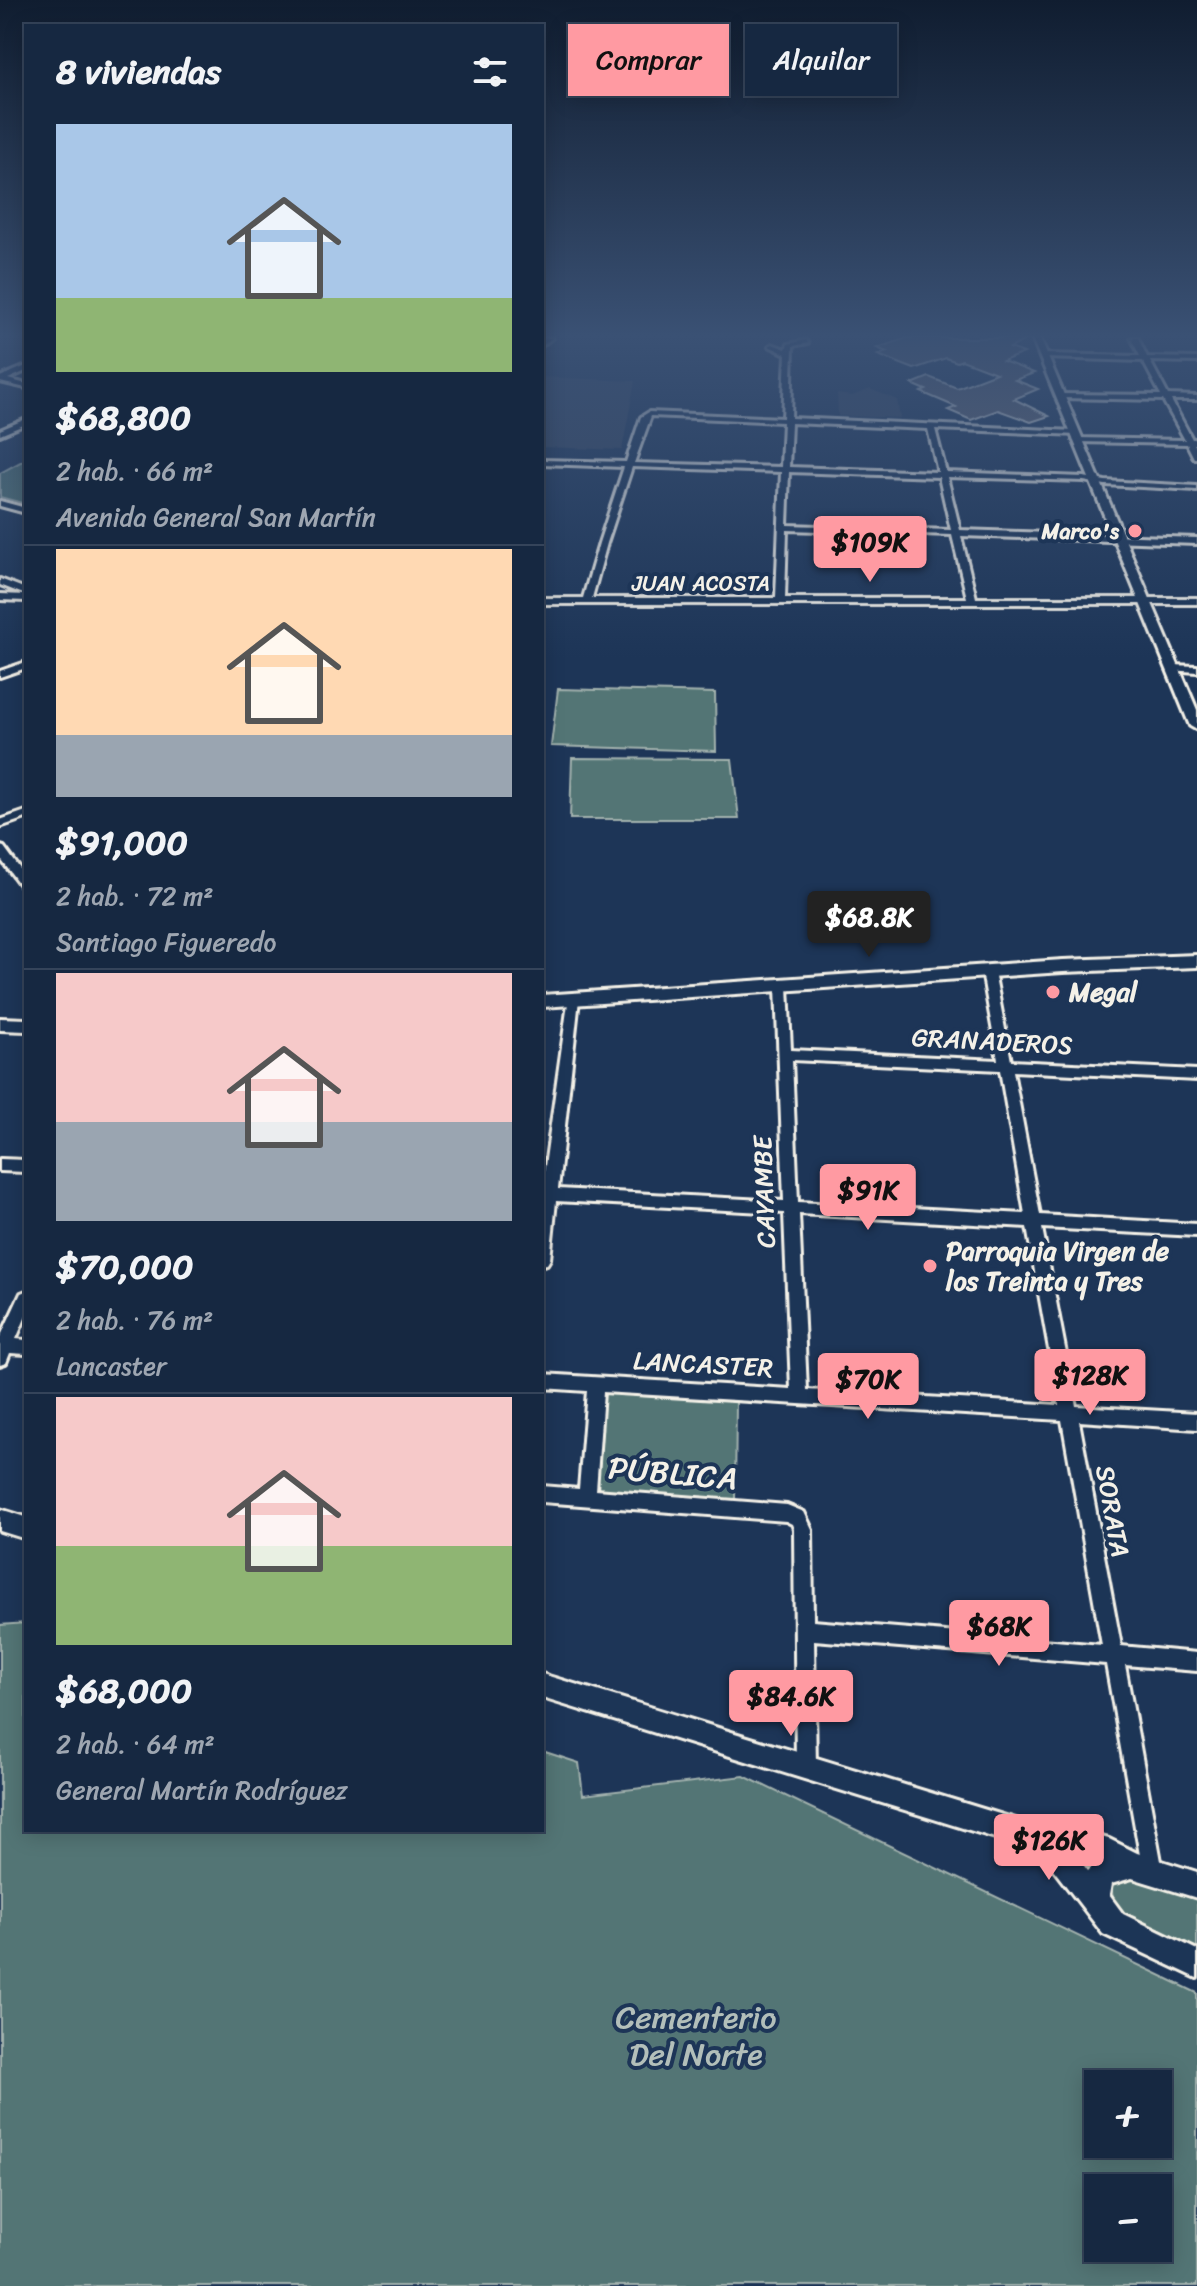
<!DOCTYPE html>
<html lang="es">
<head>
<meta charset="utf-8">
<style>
	:root { --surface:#162841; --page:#23344c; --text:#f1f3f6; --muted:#9ea6b1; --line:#35445a; --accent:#ff9aa2 }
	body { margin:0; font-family:Sriracha,sans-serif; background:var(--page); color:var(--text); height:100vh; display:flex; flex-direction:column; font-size:30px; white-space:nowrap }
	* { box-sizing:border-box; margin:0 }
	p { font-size:26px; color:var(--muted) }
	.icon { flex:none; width:44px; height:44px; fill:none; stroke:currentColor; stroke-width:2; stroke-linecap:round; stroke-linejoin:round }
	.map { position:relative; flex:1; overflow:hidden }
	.details { position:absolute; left:24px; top:24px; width:520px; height:1808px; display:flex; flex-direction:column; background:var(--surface); border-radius:0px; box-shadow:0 4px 20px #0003,0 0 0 2px var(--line) }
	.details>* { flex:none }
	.top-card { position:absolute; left:568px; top:24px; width:508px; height:72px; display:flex; gap:16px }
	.buttons { position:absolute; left:1084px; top:2070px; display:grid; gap:16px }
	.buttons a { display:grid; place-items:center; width:88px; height:88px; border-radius:0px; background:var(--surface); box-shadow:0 4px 20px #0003,0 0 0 2px var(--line); font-size:40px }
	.price { position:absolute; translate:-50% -68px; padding:0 18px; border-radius:8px; background:var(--accent); color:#111; font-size:26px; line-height:52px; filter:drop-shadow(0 2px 4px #0008) }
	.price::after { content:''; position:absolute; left:50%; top:48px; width:24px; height:18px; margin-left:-12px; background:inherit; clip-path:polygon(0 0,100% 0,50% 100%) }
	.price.active { background:#222; color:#fff }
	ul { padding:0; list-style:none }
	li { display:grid; align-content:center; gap:16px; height:424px; padding:0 32px }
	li+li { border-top:2px solid var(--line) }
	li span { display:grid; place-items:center; height:248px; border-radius:0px; color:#555 }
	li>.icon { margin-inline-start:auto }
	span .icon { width:144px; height:144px; fill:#fffc; stroke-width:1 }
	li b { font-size:34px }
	h2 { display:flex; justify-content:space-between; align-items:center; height:96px; padding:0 32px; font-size:34px }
	.pill { padding:0 28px; border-radius:0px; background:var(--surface); box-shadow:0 4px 20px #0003,0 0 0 2px var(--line); font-size:28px; line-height:72px }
	.pill.active { background:var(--accent); color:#111 }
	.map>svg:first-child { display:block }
	.built { fill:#34445f }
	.green { fill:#527474; stroke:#a3b2ae; stroke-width:2; fill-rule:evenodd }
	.building { fill:#696772; stroke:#f4f1e8; stroke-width:2 }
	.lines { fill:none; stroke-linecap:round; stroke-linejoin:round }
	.street-casing { stroke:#f4f1e8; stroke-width:6 }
	.secondary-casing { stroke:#f4f1e8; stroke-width:6 }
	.street { fill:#1d3557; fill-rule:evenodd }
	.secondary { fill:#1d3557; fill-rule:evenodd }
	.poi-dot { fill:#ff9aa2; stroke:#1d3557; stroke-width:3 }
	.labels { text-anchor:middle; stroke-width:8; stroke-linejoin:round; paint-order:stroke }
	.far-poi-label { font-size:22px; font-weight:bold; fill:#f4f1e8; stroke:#1d3557; text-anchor:end }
	.far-street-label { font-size:22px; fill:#f4f1e8; stroke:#1d3557 }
	.poi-label { font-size:26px; font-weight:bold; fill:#f4f1e8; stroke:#1d3557; text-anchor:start }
	.street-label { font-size:26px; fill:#f4f1e8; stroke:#1d3557 }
	.near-street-label { font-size:32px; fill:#f4f1e8; stroke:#1d3557 }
	.near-park-label { font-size:32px; fill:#b3bfba; stroke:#1d3557 }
</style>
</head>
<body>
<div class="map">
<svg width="1197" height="2286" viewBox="0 0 1197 2286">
	<rect width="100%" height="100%" fill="#1d3557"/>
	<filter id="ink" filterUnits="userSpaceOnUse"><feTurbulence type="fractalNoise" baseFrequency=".0125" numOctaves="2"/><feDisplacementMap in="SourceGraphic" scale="16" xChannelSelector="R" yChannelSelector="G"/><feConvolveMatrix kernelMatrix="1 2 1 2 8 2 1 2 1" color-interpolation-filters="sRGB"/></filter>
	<g filter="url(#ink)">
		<path class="built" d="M 542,377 L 635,381 L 622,450 L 542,447 Z
			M 870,389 L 897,400 L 900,418 L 838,416 L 837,394 L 852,396 Z"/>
		<path class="green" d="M 26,459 L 26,504 L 0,497 L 0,473 Z
			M 558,689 L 715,693 L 716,751 L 551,746 Z
			M 572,758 L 732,759 L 739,819 L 570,819 Z
			M 602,1392 L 736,1401 L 735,1502 L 595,1491 Z
			M 26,1623 L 26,1830 L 542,1830 L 542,1751 L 579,1763 L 583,1795 L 744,1776 L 1197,1993 L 1197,2286 L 0,2286 L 0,1625 ZM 1098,2084 L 1158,2084 L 1158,2144 L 1098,2144 ZM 1098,2188 L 1158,2188 L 1158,2248 L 1098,2248 Z
			M 1126,1877 L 1197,1899 L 1197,1948 C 1172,1937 1102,1917 1113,1883 Z"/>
		<path class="building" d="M 907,338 L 1029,338 L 1010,348 L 1024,353 L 1003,361 L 1034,373 L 1015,380 L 1038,389 L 1014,399 L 1049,416 L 1031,422 L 998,410 L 971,420 L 948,410 L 956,407 L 921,392 L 926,390 L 912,384 L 929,377 L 957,388 L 996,373 L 962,360 L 957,362 L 946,358 L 914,369 L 878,355 L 887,352 L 877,348 Z"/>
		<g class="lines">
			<defs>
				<path id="street" d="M 545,338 L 552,338 L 542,346 L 542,341 Z
					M 1131,338 L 1138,338 L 1147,357 L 1197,358 L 1197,362 L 1150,361 L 1168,395 L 1197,396 L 1197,400 L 1171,400 L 1192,439 L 1197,439 L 1197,443 L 1194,444 L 1197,449 L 1197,458 L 1194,458 L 1187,444 L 1077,442 L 1073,440 L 1077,438 L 1185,440 L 1163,400 L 1060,398 L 1056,396 L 1060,394 L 1161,395 L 1143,361 L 1044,358 L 1041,356 L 1044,354 L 1140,356 Z
					M 806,340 L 808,343 L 793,346 L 791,418 L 1075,431 L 1079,433 L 1078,435 L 935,429 L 946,472 L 1084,477 L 1105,481 L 1197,486 L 1197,490 L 1105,485 L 1084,481 L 947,477 L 960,530 L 1197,538 L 1197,544 L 961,536 L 976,598 L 1197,598 L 1197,604 L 542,604 L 542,598 L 583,598 L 599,543 L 624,467 L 542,464 L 542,460 L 626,462 L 641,417 L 649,412 L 783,418 L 786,354 L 769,346 L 772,344 L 786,349 L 788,344 ZM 651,416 L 783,422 L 781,467 L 634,463 ZM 791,423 L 928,429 L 938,472 L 789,467 ZM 632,467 L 781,472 L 776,598 L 592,598 L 607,543 ZM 789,472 L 939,477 L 951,530 L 787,525 ZM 787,530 L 952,535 L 967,598 L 785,598 Z
					M 26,366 L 26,371 L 8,379 L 26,384 L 26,388 L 0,382 L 0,377 Z
					M 26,419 L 26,424 L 0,435 L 0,430 Z
					M 0,501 L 26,508 L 26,513 L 0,506 Z
					M 0,579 L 26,589 L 26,595 L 0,585 Z
					M 0,594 L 26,595 L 26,601 L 0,600 Z
					M 26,662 L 26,668 L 0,677 L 0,671 Z
					M 1172,665 L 1197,666 L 1197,672 L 1169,670 L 1167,668 Z
					M 26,811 L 26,818 L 0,827 L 0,820 Z
					M 0,846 L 4,847 L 26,877 L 26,889 L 22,888 L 0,858 Z
					M 988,967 L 994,971 L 1011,1061 L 1197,1070 L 1197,1080 L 1013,1071 L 1040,1215 L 1197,1224 L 1197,1236 L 1042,1228 L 1076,1406 L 1197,1413 L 1197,1429 L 1079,1421 L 1121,1646 L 1197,1653 L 1197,1671 L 1125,1665 L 1163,1872 L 1160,1879 L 1153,1882 L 1146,1879 L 1143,1872 L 1106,1664 L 814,1640 L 816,1769 L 813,1776 L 806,1779 L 799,1776 L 796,1769 L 794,1529 L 792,1524 L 786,1521 L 542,1502 L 542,1486 L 579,1489 L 587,1391 L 542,1388 L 542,1374 L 791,1389 L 784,1213 L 556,1201 L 550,1259 L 547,1264 L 542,1265 L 542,1188 L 569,996 L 577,996 L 579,999 L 558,1189 L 784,1201 L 776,986 L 778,983 L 782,982 L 788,986 L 791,1050 L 998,1060 L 982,971 ZM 792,1060 L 1000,1070 L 1025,1214 L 798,1202 ZM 799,1214 L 1027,1227 L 1059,1405 L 807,1390 ZM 603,1392 L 1062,1420 L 1102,1645 L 813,1621 L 812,1529 L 804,1512 L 787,1505 L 596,1490 Z
					M 0,1159 L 26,1160 L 26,1172 L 0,1171 Z
					M 26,1291 L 26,1316 L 16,1339 L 26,1340 L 26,1354 L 10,1353 L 6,1363 L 0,1365 L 0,1338 L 21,1293 Z"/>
				<path id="secondary" d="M 1032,338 L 1040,338 L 1197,710 L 1197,730 L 1190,726 Z
					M 1197,955 L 1197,967 L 1063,972 L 542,1007 L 542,995 L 1063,960 Z
					M 0,1018 L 26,1019 L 26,1031 L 0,1030 Z
					M 0,1509 L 26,1517 L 26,1539 L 0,1531 Z
					M 542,1674 L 1029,1823 L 1033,1821 L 1109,1839 L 1137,1853 L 1197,1872 L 1197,1898 L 1132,1878 L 1111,1884 L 1109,1895 L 1123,1914 L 1197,1950 L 1197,1978 L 1103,1934 L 1050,1865 L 1021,1846 L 542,1698 ZM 1077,1857 L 1097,1862 L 1088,1871 Z"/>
			</defs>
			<use href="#street" class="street-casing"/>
			<use href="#secondary" class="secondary-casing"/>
			<use href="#street" class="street"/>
			<use href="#secondary" class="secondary"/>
		</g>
	</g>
	<linearGradient id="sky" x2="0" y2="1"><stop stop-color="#101d30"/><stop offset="0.51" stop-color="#3a5174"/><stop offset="1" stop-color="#3a5174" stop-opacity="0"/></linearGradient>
	<rect width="1197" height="658" fill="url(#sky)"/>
	<g class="poi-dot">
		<circle cx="1135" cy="531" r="8"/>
		<circle cx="1053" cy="992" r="8"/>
		<circle cx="930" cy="1266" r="8"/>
	</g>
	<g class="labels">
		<g class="far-poi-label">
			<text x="1119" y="539">Marco's</text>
		</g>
		<g class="far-street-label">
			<text x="701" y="591">JUAN ACOSTA</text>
		</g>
		<g class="poi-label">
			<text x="1069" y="1001">Megal</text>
			<text x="946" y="1260">Parroquia Virgen de<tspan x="946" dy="30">los Treinta y Tres</tspan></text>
		</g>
		<g class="street-label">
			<text transform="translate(992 1041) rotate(3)" y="9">GRANADEROS</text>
			<text transform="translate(764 1192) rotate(-92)" y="9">CAYAMBE</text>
			<text transform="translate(703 1364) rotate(3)" y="9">LANCASTER</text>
			<text transform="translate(1113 1511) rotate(80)" y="9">SORATA</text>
		</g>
		<g class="near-street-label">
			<text transform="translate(673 1473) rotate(5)" y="11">PÚBLICA</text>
		</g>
		<g class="near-park-label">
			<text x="696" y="2028">Cementerio<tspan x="696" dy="37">Del Norte</tspan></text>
		</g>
	</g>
</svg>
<div class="buttons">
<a>+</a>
<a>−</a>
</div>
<b class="price" style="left:870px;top:584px">$109K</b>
<b class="price active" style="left:869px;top:959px">$68.8K</b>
<b class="price" style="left:868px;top:1232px">$91K</b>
<b class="price" style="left:1090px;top:1417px">$128K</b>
<b class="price" style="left:868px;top:1421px">$70K</b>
<b class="price" style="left:999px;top:1668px">$68K</b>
<b class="price" style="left:791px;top:1738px">$84.6K</b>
<b class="price" style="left:1049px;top:1882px">$126K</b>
<div class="top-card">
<a class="pill active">Comprar</a>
<a class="pill">Alquilar</a>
</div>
<section class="details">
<h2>8 viviendas<svg class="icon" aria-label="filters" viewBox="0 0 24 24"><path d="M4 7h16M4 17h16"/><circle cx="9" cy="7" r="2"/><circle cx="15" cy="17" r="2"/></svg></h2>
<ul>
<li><span style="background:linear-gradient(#a9c7e8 70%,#8fb573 0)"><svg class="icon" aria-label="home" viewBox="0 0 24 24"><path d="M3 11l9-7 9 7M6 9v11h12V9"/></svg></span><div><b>$68,800</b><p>2 hab. · 66 m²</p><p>Avenida General San Martín</p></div></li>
<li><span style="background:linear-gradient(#ffd9b3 75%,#9aa5b1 0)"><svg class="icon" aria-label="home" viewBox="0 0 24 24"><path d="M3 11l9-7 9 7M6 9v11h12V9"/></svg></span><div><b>$91,000</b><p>2 hab. · 72 m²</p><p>Santiago Figueredo</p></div></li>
<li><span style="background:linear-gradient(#f6c9c9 60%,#9aa5b1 0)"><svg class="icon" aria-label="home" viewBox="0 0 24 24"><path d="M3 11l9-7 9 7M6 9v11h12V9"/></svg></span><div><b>$70,000</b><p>2 hab. · 76 m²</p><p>Lancaster</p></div></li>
<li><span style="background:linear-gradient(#f6c9c9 60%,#8fb573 0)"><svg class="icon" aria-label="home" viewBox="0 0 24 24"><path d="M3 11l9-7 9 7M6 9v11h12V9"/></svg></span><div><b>$68,000</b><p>2 hab. · 64 m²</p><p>General Martín Rodríguez</p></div></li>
</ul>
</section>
</div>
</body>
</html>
